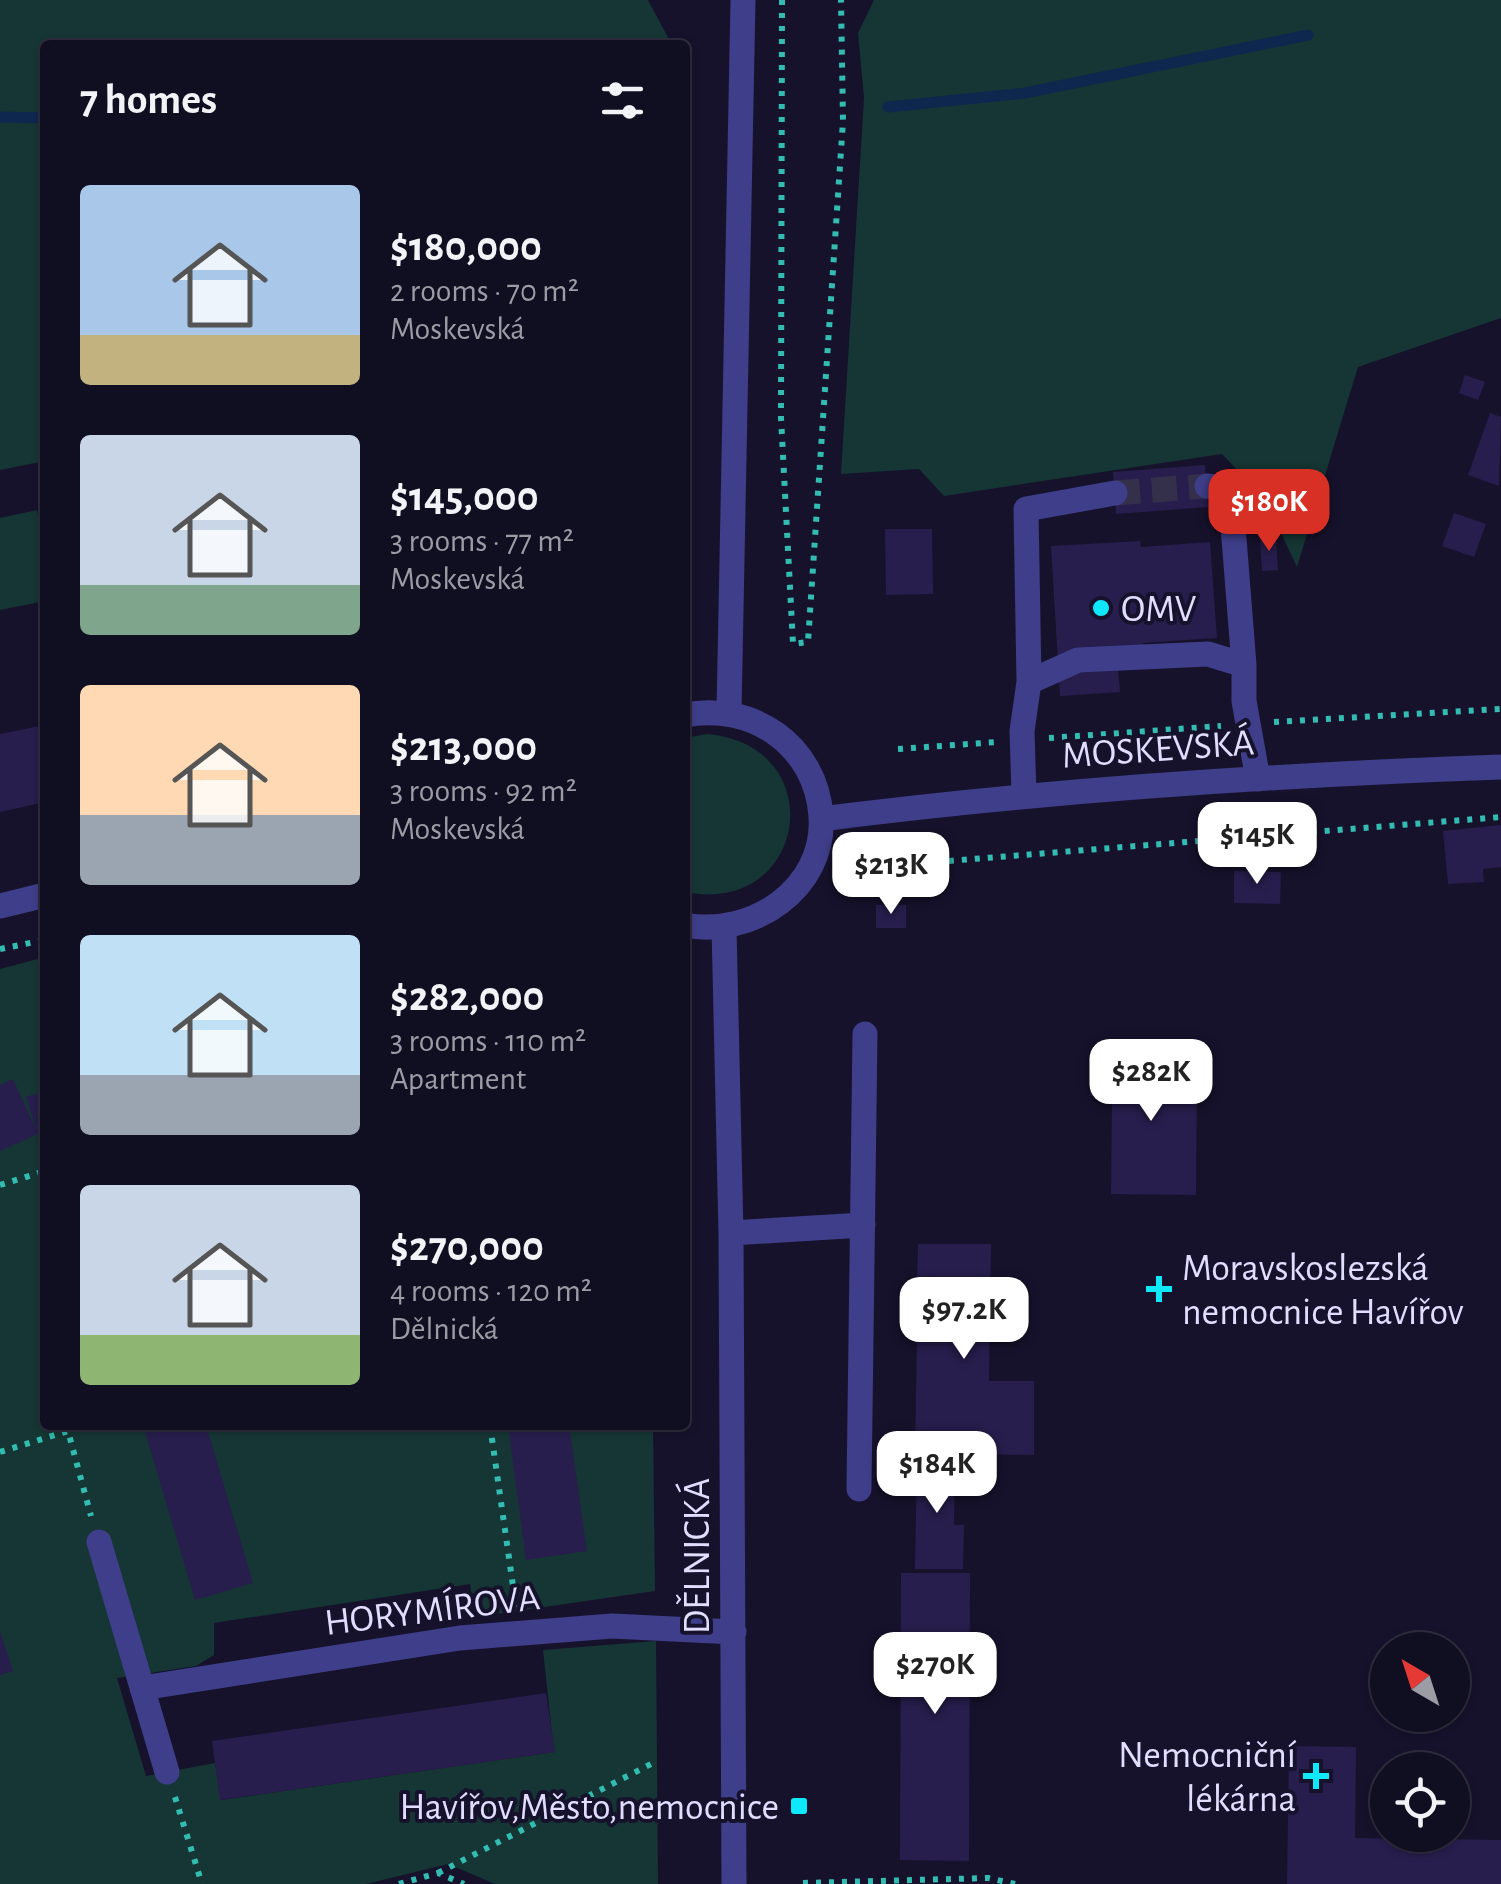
<!DOCTYPE html>
<html lang="en">
<head>
<meta charset="utf-8">
<style>
	:root { --surface:#100e21; --page:#1e1c2e; --text:#f1f3f6; --muted:#9c9ca5; --line:#302e3f; --accent:#d93025 }
	body { margin:0; font-family:"Alegreya Sans",sans-serif; background:var(--page); color:var(--text); height:100vh; display:flex; flex-direction:column; font-size:38px; white-space:nowrap }
	* { box-sizing:border-box; margin:0 }
	p { font-size:32px; color:var(--muted) }
	.icon { flex:none; width:55px; height:55px; fill:none; stroke:currentColor; stroke-width:2; stroke-linecap:round; stroke-linejoin:round }
	.map { position:relative; flex:1; overflow:hidden }
	.side { position:absolute; left:40px; top:40px; width:650px; height:1390px; display:flex; flex-direction:column; background:var(--surface); border-radius:10px; box-shadow:0 2px 8px #0004,0 0 0 2px var(--line) }
	.side>* { flex:none }
	.needle { width:65px; rotate:321deg }
	.fabs { position:absolute; left:1370px; top:1632px; display:grid; gap:20px }
	.fabs a { display:grid; place-items:center; width:100px; height:100px; border-radius:50%; background:var(--surface); box-shadow:0 2px 8px #0004,0 0 0 2px var(--line); font-size:50px }
	.price { position:absolute; translate:-50% -85px; padding:0 22px; border-radius:20px; background:#fff; color:#222; font-size:32px; line-height:65px; filter:drop-shadow(0 2px 5px #0008) }
	.price::after { content:''; position:absolute; left:50%; top:60px; width:30px; height:22px; margin-left:-15px; background:inherit; clip-path:polygon(0 0,100% 0,50% 100%) }
	.price.selected { background:var(--accent); color:#fff }
	ul { padding:0; list-style:none }
	li { display:flex; align-items:center; gap:30px; height:250px; padding:0 40px }
	li span { display:grid; place-items:center; flex:none; width:280px; height:200px; border-radius:10px; color:#555 }
	li>.icon { margin-inline-start:auto }
	span .icon { width:120px; height:120px; fill:#fffc; stroke-width:1 }
	li b { font-size:42px }
	h2 { display:flex; justify-content:space-between; align-items:center; height:120px; padding:0 40px; font-size:42px }
	.map>svg:first-child { display:block }
	.green { fill:#153634 }
	.lines { fill:none; stroke-linecap:round; stroke-linejoin:round }
	.stream { stroke:#0e274f; stroke-width:11 }
	.building { fill:#271e4d }
	.minor-tunnel { stroke:#34304c; stroke-width:25; stroke-dasharray:25 12; stroke-linecap:butt }
	.path { stroke:#33bdb2; stroke-width:6; stroke-dasharray:5 8; stroke-linecap:butt }
	.minor { stroke:#3f3e8a; stroke-width:25 }
	.poi-dot { fill:#0de8fb; stroke:#16122c; stroke-width:4 }
	.labels { text-anchor:middle; stroke-width:8; stroke-linejoin:round; paint-order:stroke }
	.poi-label { font-size:38px; fill:#e1ddfe; stroke:#16122c; text-anchor:start }
	.street-label { font-size:38px; fill:#e1ddfe; stroke:#16122c }
</style>
</head>
<body>
<div class="map">
<svg width="1501" height="1884" viewBox="0 0 1501 1884">
	<rect width="100%" height="100%" fill="#16122c"/>
	<path class="green" d="M 0,0 L 648,0 L 672,45 L 45,45 L 45,461 L 0,470 Z
		M 874,0 L 1501,0 L 1501,318 L 1358,367 L 1297,567 L 1265,499 L 1222,454 L 944,496 L 919,469 L 841,474 L 864,98 L 858,33 Z
		M 37,510 L 45,547 L 45,601 L 0,610 L 0,518 Z
		M 707,734 C 833,745 808,917 685,892 L 685,738 Z
		M 45,957 L 45,1425 L 653,1425 L 655,1591 L 475,1617 L 470,1584 L 214,1623 L 214,1655 L 196,1666 L 117,1678 L 146,1776 L 215,1763 L 221,1800 L 554,1752 L 543,1650 L 656,1641 L 658,1884 L 495,1884 L 448,1864 L 366,1884 L 0,1884 L 0,969 Z"/>
	<g class="lines">
		<path class="stream" d="M 888,107 L 1025,93 L 1308,35
			M 0,117 L 45,118"/>
	</g>
	<path class="building" d="M 1465,375 L 1485,382 L 1478,400 L 1459,393 Z
		M 1490,413 L 1501,417 L 1499,486 L 1468,475 Z
		M 1205,465 L 1208,507 L 1116,514 L 1113,472 Z
		M 1454,513 L 1486,524 L 1474,557 L 1442,546 Z
		M 885,529 L 932,529 L 933,594 L 886,595 Z
		M 1276,538 L 1278,570 L 1262,571 L 1260,539 Z
		M 1140,541 L 1141,547 L 1210,542 L 1217,638 L 1141,643 L 1148,645 L 1117,657 L 1120,692 L 1060,696 L 1051,546 Z
		M 45,725 L 45,802 L 0,812 L 0,734 Z
		M 1501,825 L 1501,867 L 1483,869 L 1484,882 L 1448,884 L 1443,831 Z
		M 1234,871 L 1281,872 L 1280,904 L 1234,903 Z
		M 876,905 L 906,905 L 906,928 L 876,928 Z
		M 1112,1059 L 1197,1059 L 1196,1195 L 1111,1194 L 1112,1096 L 1090,1096 L 1090,1062 L 1112,1063 Z
		M 13,1079 L 38,1134 L 0,1151 L 0,1085 Z
		M 45,1091 L 45,1154 L 44,1154 L 26,1097 Z
		M 918,1244 L 991,1244 L 989,1381 L 1034,1381 L 1034,1455 L 915,1454 L 917,1342 L 921,1342 L 922,1285 L 917,1285 Z
		M 143,1425 L 206,1425 L 253,1583 L 195,1600 Z
		M 508,1425 L 569,1425 L 587,1551 L 526,1560 Z
		M 917,1457 L 955,1458 L 954,1525 L 964,1525 L 963,1569 L 915,1569 Z
		M 901,1573 L 970,1573 L 969,1861 L 900,1860 Z
		M 0,1631 L 13,1671 L 0,1675 Z
		M 546,1693 L 555,1752 L 220,1800 L 212,1741 Z
		M 1289,1746 L 1356,1747 L 1355,1838 L 1501,1840 L 1501,1884 L 1287,1884 Z"/>
	<g class="lines">
		<path class="minor-tunnel" d="M 1115,493 L 1207,486"/>
		<path class="path" d="M 782,0 L 781,418 L 793,644 L 808,642 L 843,121 L 841,0
			M 1274,722 L 1501,709
			M 1049,738 L 1221,726
			M 898,749 L 997,742
			M 910,864 L 1501,817
			M 0,949 L 45,940
			M 0,1185 L 45,1171
			M 490,1425 L 516,1607
			M 0,1452 L 68,1431 L 91,1516
			M 175,1797 L 202,1884
			M 438,1873 L 657,1761
			M 803,1883 L 988,1878 L 1015,1884
			M 399,1884 L 438,1873 L 464,1884"/>
		<path class="minor" d="M 1207,486 L 1223,488 L 1233,526 L 1244,665
			M 1029,682 L 1026,509 L 1115,493
			M 729,712 L 743,0
			M 685,715 C 752,702 816,745 821,816 C 826,889 751,938 685,925
			M 1024,795 L 1022,731 L 1029,682 L 1078,660 L 1208,654 L 1244,665 L 1244,701 L 1258,779
			M 821,819 C 1047,790 1274,775 1501,767
			M 0,906 L 45,895
			M 724,927 L 731,1233 L 734,1884
			M 731,1233 L 863,1225
			M 859,1489 L 865,1034
			M 99,1542 L 167,1772
			M 142,1688 L 460,1638 L 612,1626 L 734,1632"/>
	</g>
	<g class="poi-dot">
		<circle cx="1101" cy="608" r="10"/>
		<path d="M1154 1274h10v10h10v10h-10v10h-10v-10h-10v-10h10z"/>
		<path d="M1311 1761h10v10h10v10h-10v10h-10v-10h-10v-10h10z"/>
		<rect x="789" y="1796" width="20" height="20" rx="5"/>
	</g>
	<g class="labels">
		<g class="poi-label">
			<text x="1121" y="621">OMV</text>
			<text x="1182" y="1280">Moravskoslezská<tspan x="1182" dy="44">nemocnice Havířov</tspan></text>
			<text x="1296" y="1767" text-anchor="end">Nemocniční<tspan x="1296" dy="44">lékárna</tspan></text>
			<text x="779" y="1819" text-anchor="end">Havířov,Město,nemocnice</text>
		</g>
		<g class="street-label">
			<text transform="translate(1158 748) rotate(-4)" y="13">MOSKEVSKÁ</text>
			<text transform="translate(696 1556) rotate(-90)" y="13">DĚLNICKÁ</text>
			<text transform="translate(432 1609) rotate(-7)" y="13">HORYMÍROVA</text>
		</g>
	</g>
</svg>
<div class="fabs">
<a><svg class="needle" viewBox="-14 -14 28 28"><path d="M0-13l5 13h-10z" fill="#e53935"/><path d="M0 13l5-13h-10z" fill="#9c9ca5"/></svg></a>
<a><svg class="icon" aria-label="locate" viewBox="0 0 24 24"><circle cx="12" cy="12" r="6"/><path d="M12 2v4M12 18v4M2 12h4M18 12h4"/></svg></a>
</div>
<b class="price selected" style="left:1269px;top:554px">$180K</b>
<b class="price" style="left:1257px;top:887px">$145K</b>
<b class="price" style="left:891px;top:917px">$213K</b>
<b class="price" style="left:1151px;top:1124px">$282K</b>
<b class="price" style="left:964px;top:1362px">$97.2K</b>
<b class="price" style="left:937px;top:1516px">$184K</b>
<b class="price" style="left:935px;top:1717px">$270K</b>
<section class="side">
<h2>7 homes<svg class="icon" aria-label="filters" viewBox="0 0 24 24"><path d="M4 7h16M4 17h16"/><circle cx="9" cy="7" r="2"/><circle cx="15" cy="17" r="2"/></svg></h2>
<ul>
<li><span style="background:linear-gradient(#a9c7e8 75%,#c2b280 0)"><svg class="icon" aria-label="home" viewBox="0 0 24 24"><path d="M3 11l9-7 9 7M6 9v11h12V9"/></svg></span><div><b>$180,000</b><p>2 rooms · 70 m²</p><p>Moskevská</p></div></li>
<li><span style="background:linear-gradient(#c9d6e8 75%,#7fa58c 0)"><svg class="icon" aria-label="home" viewBox="0 0 24 24"><path d="M3 11l9-7 9 7M6 9v11h12V9"/></svg></span><div><b>$145,000</b><p>3 rooms · 77 m²</p><p>Moskevská</p></div></li>
<li><span style="background:linear-gradient(#ffd9b3 65%,#9aa5b1 0)"><svg class="icon" aria-label="home" viewBox="0 0 24 24"><path d="M3 11l9-7 9 7M6 9v11h12V9"/></svg></span><div><b>$213,000</b><p>3 rooms · 92 m²</p><p>Moskevská</p></div></li>
<li><span style="background:linear-gradient(#bfe0f5 70%,#9aa5b1 0)"><svg class="icon" aria-label="home" viewBox="0 0 24 24"><path d="M3 11l9-7 9 7M6 9v11h12V9"/></svg></span><div><b>$282,000</b><p>3 rooms · 110 m²</p><p>Apartment</p></div></li>
<li><span style="background:linear-gradient(#c9d6e8 75%,#8fb573 0)"><svg class="icon" aria-label="home" viewBox="0 0 24 24"><path d="M3 11l9-7 9 7M6 9v11h12V9"/></svg></span><div><b>$270,000</b><p>4 rooms · 120 m²</p><p>Dělnická</p></div></li>
</ul>
</section>
</div>
</body>
</html>
